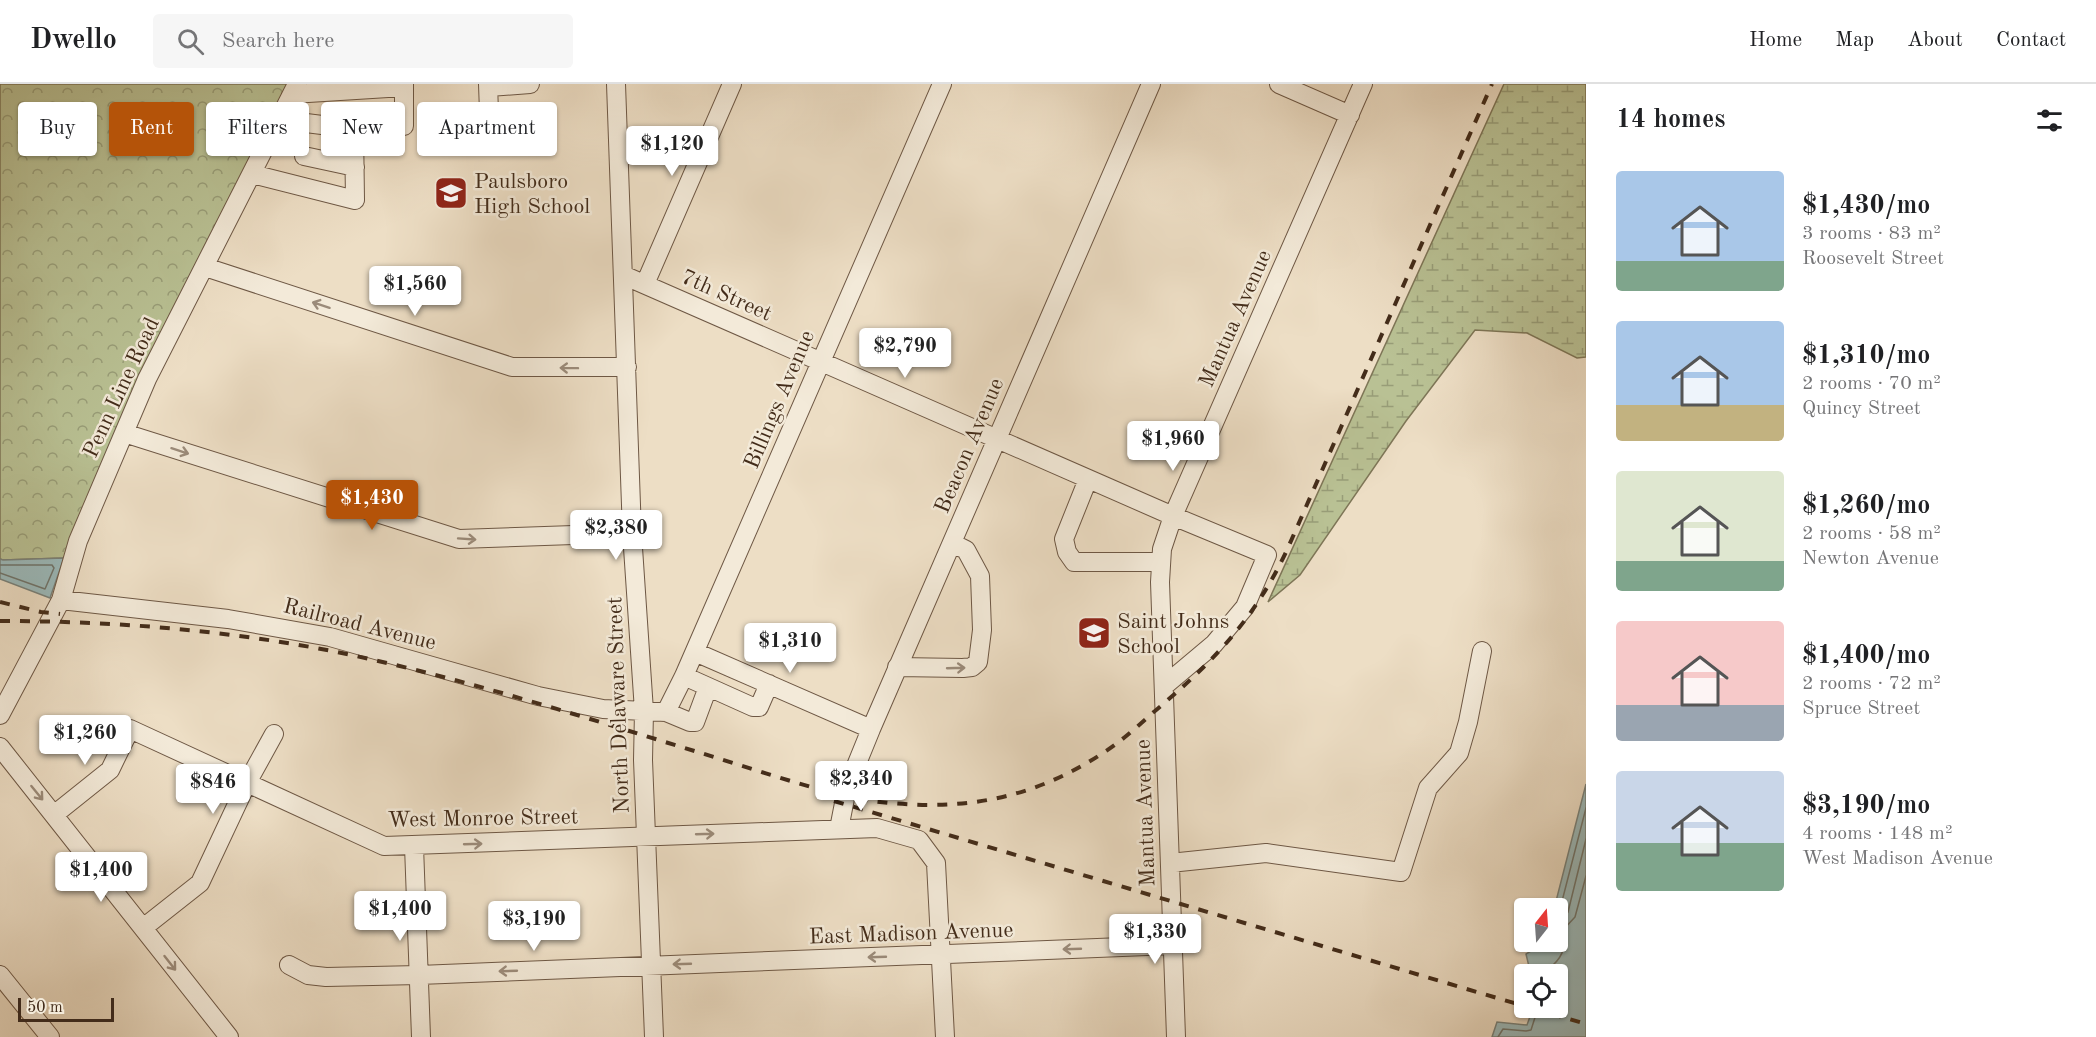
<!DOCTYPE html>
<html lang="en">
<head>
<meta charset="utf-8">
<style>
	:root { --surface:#fff; --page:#f6f6f6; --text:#202124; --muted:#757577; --line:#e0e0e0; --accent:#b45309 }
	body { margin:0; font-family:"Old Standard TT",serif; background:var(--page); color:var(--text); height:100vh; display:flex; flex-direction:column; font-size:22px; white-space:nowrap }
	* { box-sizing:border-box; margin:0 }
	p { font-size:20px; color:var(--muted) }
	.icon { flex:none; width:33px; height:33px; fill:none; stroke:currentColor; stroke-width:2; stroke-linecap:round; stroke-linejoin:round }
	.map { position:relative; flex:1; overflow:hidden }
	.details { display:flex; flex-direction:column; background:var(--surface); width:510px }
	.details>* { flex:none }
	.banner { position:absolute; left:18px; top:18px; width:570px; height:54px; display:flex; gap:12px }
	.needle { width:39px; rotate:17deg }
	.fabs { position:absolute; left:1514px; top:814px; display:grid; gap:12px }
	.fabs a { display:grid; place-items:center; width:54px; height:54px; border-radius:6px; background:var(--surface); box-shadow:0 2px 4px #0004; font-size:30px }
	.scale { position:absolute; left:18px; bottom:15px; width:96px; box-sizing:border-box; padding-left:6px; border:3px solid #432c1a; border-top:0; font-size:16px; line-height:21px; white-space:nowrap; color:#432c1a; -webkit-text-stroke:4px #f3ead9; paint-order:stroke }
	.price { position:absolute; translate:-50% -51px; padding:0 14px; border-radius:6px; background:#fff; color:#222; font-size:20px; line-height:39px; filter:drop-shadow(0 2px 3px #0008) }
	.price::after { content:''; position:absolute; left:50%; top:36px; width:18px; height:14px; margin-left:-9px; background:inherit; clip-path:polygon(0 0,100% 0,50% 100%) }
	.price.on { background:var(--accent); color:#fff }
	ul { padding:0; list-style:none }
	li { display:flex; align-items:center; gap:18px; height:150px; padding:0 30px }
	li span { display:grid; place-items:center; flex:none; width:168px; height:120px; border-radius:6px; color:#555 }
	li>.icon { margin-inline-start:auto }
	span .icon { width:72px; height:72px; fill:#fffc; stroke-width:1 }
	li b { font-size:26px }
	h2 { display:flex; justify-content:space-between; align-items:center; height:72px; padding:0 30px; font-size:26px }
	.chip { padding:0 21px; border-radius:6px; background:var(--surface); box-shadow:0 2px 4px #0004; font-size:21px; line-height:54px }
	.chip.on { background:var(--accent); color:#fff }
	header { display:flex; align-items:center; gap:36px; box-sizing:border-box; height:84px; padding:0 30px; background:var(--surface); border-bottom:2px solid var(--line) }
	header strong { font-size:28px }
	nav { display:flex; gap:33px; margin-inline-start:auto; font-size:21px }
	.search { width:420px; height:54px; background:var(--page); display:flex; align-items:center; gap:15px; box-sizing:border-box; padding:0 21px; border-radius:6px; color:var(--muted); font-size:22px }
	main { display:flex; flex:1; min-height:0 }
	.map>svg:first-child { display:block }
	.wetland { fill:url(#wetland-marsh); stroke:#7e7657; stroke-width:1.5 }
	.park { fill:url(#park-crowns); stroke:#7e7657; stroke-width:1.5 }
	.water { fill:#9bbbbd; stroke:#78827c; stroke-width:1.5 }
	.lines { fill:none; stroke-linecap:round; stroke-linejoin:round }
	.shore { stroke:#6f746c; stroke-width:1.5 }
	.minor-casing { stroke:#6e5845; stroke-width:20 }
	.minor { stroke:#f3ead9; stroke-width:18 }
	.rail { stroke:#432c1a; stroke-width:4; stroke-dasharray:10 10; stroke-linecap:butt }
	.oneway { stroke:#9b8b7a }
	.labels { text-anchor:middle; stroke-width:5; stroke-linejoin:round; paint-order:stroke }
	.poi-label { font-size:22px; fill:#432c1a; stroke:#f3ead9; text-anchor:start }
	.street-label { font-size:22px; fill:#432c1a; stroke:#f3ead9 }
</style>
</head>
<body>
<header>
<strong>Dwello</strong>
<div class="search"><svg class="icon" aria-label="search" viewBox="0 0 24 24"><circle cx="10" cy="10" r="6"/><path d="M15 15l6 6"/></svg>Search here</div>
<nav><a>Home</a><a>Map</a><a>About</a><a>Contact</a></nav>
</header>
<main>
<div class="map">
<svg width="1586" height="953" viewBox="0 0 1586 953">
	<defs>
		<pattern id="wetland-marsh" width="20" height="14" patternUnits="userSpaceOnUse" patternTransform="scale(1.5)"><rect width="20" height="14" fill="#b9c194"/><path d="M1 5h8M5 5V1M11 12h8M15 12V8" fill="none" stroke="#989d78"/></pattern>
		<pattern id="park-crowns" width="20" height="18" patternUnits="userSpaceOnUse" patternTransform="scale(1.5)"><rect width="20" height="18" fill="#b9c194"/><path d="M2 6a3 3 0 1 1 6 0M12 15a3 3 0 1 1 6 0" fill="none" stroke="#989d78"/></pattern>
	</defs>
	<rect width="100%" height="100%" fill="#eddec5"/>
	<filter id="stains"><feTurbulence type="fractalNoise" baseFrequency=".00333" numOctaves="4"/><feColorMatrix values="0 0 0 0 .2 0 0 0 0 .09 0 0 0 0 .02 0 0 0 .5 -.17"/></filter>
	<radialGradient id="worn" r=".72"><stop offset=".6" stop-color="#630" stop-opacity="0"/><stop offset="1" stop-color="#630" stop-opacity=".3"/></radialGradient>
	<path class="wetland" d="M 1504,0 L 1586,0 L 1586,273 L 1577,274 L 1527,249 L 1475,246 L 1406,337 L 1300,491 L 1268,518 Z"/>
	<path class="park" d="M 0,0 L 292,0 L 64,474 L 3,476 L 0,475 Z"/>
	<path class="water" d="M 64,474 L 50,514 L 0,495 L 0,475 L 3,476 Z
		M 1586,700 L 1586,953 L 1492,953 L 1497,938 L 1527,941 L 1533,924 L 1557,924 L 1557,891 L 1531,891 L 1526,870 L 1545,858 L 1557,858 L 1557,825 L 1554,825 Z"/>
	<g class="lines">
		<path class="shore" d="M 0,481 L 52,481 L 54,484 L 45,505 L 0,489
			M 1557,830 L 1560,825 L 1586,724
			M 1557,838 L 1564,834 L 1568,828 L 1586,755
			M 1553,891 L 1553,881 C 1564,871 1566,861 1562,847 L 1575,833 L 1586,792
			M 1498,953 L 1503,945 L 1526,947 L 1531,946 L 1538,924"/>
		<defs>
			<path id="minor" d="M 488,0 L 490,56
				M 616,0 L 632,449 L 644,627 L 643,676 L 654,953
				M 1279,0 L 1350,31
				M 489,3 L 530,0
				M 292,10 L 404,3
				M 281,31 L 306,39 L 354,45
				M 489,46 L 534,44
				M 304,72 L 355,83
				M 252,90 L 355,116 L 354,45 L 404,42 L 404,0
				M 205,183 L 512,283 L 627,283
				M 623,191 L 1173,432 L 1267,471 L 1245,523 L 1214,560 L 1164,602
				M 645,200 L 732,0
				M 124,349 L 459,455 L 632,449
				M 1088,395 L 1064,455 L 1067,468 L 1074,478 L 1160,478
				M 61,516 L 228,535 L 330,553 L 538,612 L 603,625 L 666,628 L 684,592 L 942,0
				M 695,568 L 871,645
				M 897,583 L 963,584 L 972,583 L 978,578 L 982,546 L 980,492 L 966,466 L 952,459
				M 684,592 L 753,623 L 759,623 L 769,600
				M 666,628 L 690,638 L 695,638 L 708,603
				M 0,631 L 61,516 L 78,457 L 147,295 L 297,0
				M 0,663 L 229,953
				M 55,730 L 110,686 L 130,645 L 384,762 L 877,744 L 919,756 L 936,779 L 945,953
				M 839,745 L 847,704 L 871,645 L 1151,0
				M 414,762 L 421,953
				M 1170,779 L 1266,769 L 1401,788 L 1428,704 L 1459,669 L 1468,638 L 1482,567
				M 143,844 L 200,799 L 247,699 L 274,650
				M 289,881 L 308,891 L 326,893 L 419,891 L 1172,861
				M 0,891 L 50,953
				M 1176,953 L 1160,498 L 1162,465 L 1173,432 L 1363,0"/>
		</defs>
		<use href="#minor" class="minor-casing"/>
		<use href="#minor" class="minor"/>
		<path class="rail" d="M 0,518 L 41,528 L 60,530
			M 0,537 C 125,537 252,548 374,576 C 484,601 593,636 701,669 C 753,685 805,703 858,715 C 950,729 1027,720 1106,667 C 1126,654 1144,636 1162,621 C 1217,574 1256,532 1287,466 L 1492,0
			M 834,717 L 1524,922
			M 1532,924 L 1586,940"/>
	</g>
	<defs><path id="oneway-shaft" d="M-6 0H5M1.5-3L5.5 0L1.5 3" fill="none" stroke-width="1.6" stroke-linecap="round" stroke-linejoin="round" transform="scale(1.5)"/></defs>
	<g class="oneway">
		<use href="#oneway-shaft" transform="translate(321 221) rotate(-162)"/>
		<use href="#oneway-shaft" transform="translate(569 284) rotate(-179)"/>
		<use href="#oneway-shaft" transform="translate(180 367) rotate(18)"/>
		<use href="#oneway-shaft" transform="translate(467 455) rotate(4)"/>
		<use href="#oneway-shaft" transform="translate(956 584) rotate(-2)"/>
		<use href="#oneway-shaft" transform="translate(37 709) rotate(51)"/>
		<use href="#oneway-shaft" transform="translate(705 750) rotate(-2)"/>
		<use href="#oneway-shaft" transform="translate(473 760) rotate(-2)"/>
		<use href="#oneway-shaft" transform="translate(1072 865) rotate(178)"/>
		<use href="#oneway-shaft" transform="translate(877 873) rotate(178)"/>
		<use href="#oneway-shaft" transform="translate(170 879) rotate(52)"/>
		<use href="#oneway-shaft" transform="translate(682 880) rotate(178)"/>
		<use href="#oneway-shaft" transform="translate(508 887) rotate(178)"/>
	</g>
	<defs>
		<symbol id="school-square" viewBox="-11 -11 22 22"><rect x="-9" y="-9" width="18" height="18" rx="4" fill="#8f2418" stroke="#f3ead9"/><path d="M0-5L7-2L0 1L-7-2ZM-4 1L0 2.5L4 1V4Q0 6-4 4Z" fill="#fff"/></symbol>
	</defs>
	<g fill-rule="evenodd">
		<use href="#school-square" x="432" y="90" width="38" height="38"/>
		<use href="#school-square" x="1075" y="530" width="38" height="38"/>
	</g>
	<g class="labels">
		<g class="poi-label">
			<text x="474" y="104">Paulsboro<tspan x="474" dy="25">High School</tspan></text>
			<text x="1117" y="544">Saint Johns<tspan x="1117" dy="25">School</tspan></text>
		</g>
		<g class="street-label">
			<text transform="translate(727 210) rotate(24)" y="8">7th Street</text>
			<text transform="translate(1234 234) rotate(-66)" y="8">Mantua Avenue</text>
			<text transform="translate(120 303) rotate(-65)" y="8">Penn Line Road</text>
			<text transform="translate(778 315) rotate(-67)" y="8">Billings Avenue</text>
			<text transform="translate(968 361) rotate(-67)" y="8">Beacon Avenue</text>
			<text transform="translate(360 539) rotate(14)" y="8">Railroad Avenue</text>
			<text transform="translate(617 621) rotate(-92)" y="8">North Delaware Street</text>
			<text transform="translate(1144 729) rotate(-92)" y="8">Mantua Avenue</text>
			<text transform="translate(483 733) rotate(-1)" y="8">West Monroe Street</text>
			<text transform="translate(911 848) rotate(-2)" y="8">East Madison Avenue</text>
		</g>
	</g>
	<rect width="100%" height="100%" filter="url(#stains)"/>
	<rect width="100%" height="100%" fill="url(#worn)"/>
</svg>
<div class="fabs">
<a><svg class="needle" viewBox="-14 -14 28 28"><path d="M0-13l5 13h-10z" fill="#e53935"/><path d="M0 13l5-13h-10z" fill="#757577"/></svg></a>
<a><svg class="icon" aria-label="locate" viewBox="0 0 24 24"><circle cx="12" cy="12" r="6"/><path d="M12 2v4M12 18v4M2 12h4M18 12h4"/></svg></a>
</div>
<div class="scale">50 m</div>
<b class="price" style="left:672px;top:93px">$1,120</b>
<b class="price" style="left:415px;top:233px">$1,560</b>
<b class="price" style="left:905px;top:295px">$2,790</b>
<b class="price" style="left:1173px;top:388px">$1,960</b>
<b class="price on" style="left:372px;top:447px">$1,430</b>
<b class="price" style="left:616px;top:477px">$2,380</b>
<b class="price" style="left:790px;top:590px">$1,310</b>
<b class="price" style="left:85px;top:682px">$1,260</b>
<b class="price" style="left:861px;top:728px">$2,340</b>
<b class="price" style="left:213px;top:731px">$846</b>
<b class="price" style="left:101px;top:819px">$1,400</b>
<b class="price" style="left:400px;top:858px">$1,400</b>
<b class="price" style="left:534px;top:868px">$3,190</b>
<b class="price" style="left:1155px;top:881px">$1,330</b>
<div class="banner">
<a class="chip">Buy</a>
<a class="chip on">Rent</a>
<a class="chip">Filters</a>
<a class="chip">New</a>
<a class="chip">Apartment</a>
</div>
</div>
<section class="details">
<h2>14 homes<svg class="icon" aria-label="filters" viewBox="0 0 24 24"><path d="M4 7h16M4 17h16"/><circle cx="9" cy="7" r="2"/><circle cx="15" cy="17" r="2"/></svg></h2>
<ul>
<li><span style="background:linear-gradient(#a9c7e8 75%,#7fa58c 0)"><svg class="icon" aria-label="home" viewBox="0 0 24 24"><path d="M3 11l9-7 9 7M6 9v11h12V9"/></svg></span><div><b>$1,430/mo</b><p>3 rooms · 83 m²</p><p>Roosevelt Street</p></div></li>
<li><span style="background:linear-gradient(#a9c7e8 70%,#c2b280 0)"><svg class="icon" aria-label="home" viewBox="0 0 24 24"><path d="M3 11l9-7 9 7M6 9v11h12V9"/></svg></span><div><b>$1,310/mo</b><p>2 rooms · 70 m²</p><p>Quincy Street</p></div></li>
<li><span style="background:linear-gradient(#dfe7d0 75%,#7fa58c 0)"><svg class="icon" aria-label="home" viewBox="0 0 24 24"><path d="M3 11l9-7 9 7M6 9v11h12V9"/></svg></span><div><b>$1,260/mo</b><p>2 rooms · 58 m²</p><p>Newton Avenue</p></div></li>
<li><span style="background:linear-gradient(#f6c9c9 70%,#9aa5b1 0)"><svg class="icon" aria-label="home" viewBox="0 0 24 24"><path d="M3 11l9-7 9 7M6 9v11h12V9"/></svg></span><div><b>$1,400/mo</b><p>2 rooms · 72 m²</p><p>Spruce Street</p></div></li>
<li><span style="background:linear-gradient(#c9d6e8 60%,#7fa58c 0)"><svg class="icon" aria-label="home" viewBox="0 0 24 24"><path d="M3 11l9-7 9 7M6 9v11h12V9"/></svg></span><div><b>$3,190/mo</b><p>4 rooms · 148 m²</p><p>West Madison Avenue</p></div></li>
</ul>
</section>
</main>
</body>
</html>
